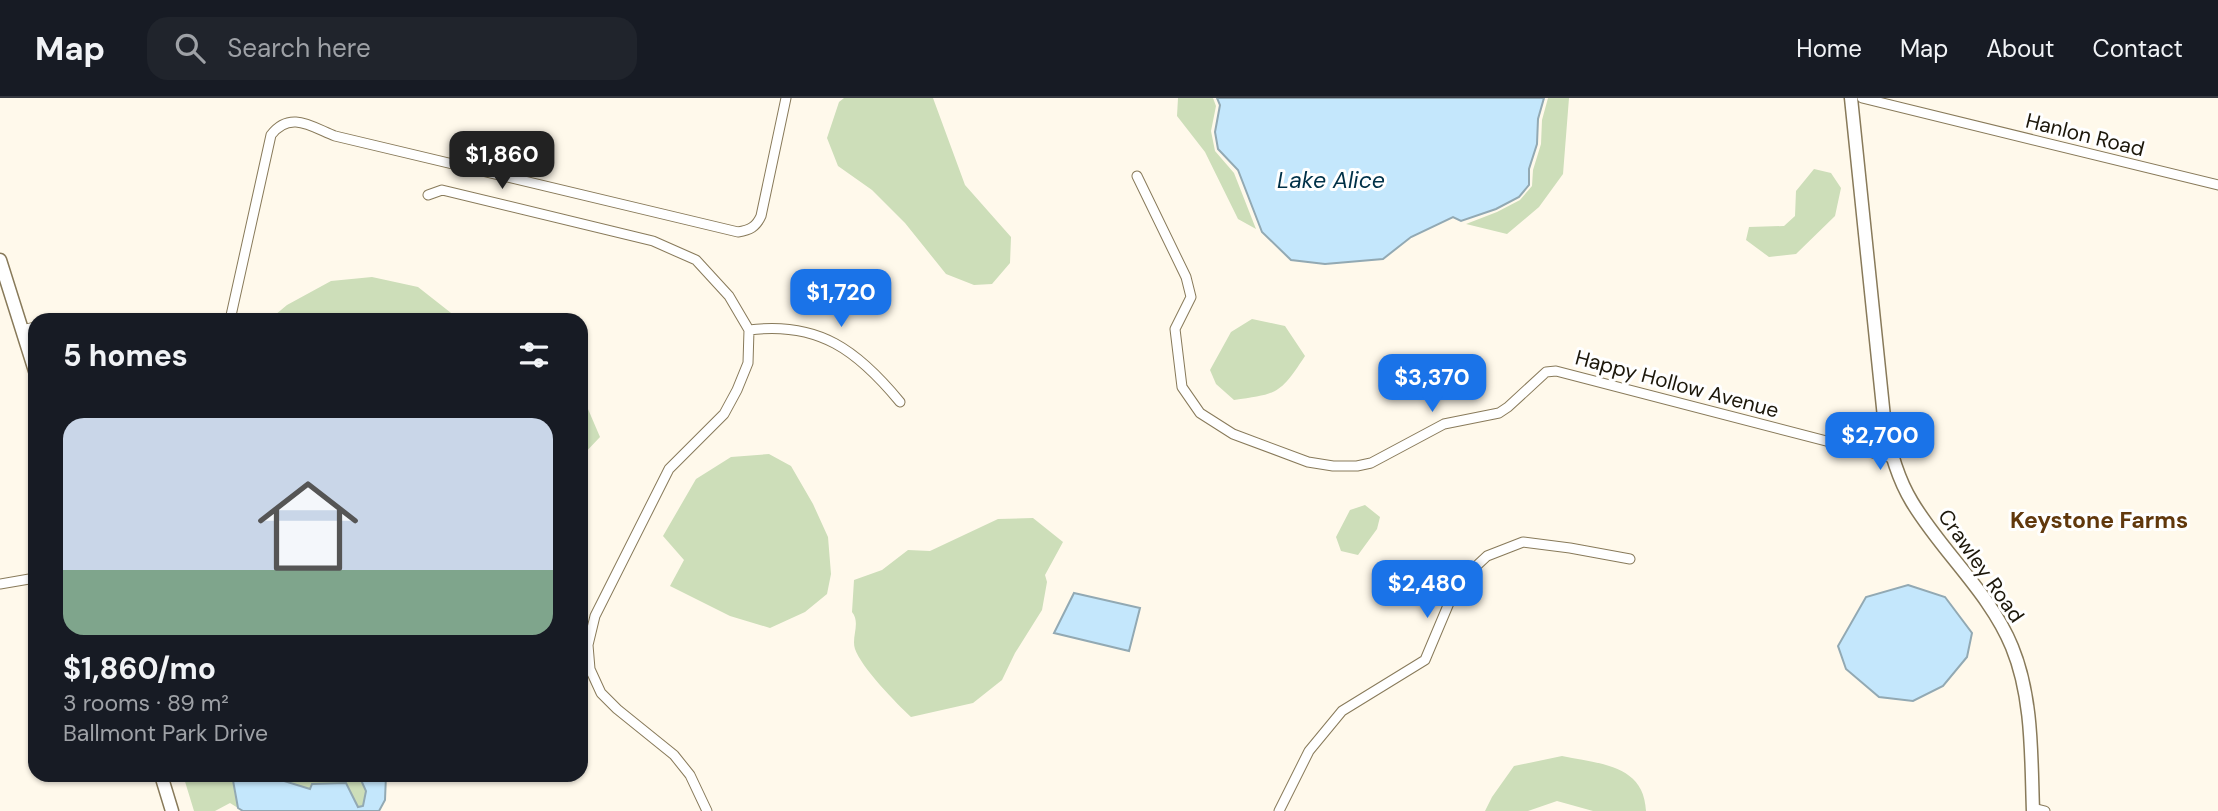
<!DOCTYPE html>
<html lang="en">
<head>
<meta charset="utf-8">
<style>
	:root { --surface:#171b24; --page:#20242c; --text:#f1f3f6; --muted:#9ea1a6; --line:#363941; --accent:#1a73e8 }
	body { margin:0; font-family:"DM Sans",sans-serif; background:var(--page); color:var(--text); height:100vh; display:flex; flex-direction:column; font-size:26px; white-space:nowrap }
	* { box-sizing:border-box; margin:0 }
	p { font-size:23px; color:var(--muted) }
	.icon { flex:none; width:38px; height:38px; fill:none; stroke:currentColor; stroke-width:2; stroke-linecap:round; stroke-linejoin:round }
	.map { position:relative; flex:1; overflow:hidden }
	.sheet { position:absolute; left:28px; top:215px; width:560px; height:469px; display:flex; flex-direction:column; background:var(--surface); border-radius:21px; box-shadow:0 2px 5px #0004 }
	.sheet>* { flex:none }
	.price { position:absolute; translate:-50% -60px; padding:0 16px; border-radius:14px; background:var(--accent); color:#fff; font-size:23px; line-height:46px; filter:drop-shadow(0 2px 4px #0008) }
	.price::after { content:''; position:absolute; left:50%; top:42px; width:21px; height:16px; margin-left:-10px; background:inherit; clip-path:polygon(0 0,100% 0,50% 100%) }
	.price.current { background:#222; color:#fff }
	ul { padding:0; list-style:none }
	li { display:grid; align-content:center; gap:14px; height:371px; padding:0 35px }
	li+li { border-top:2px solid var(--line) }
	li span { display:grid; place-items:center; height:217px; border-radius:21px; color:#555 }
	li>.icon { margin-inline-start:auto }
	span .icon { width:126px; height:126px; fill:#fffc; stroke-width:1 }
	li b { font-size:30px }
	h2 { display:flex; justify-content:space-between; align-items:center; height:84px; padding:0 35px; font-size:30px }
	header { display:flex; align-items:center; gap:42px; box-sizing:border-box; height:98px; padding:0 35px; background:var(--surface); border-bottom:2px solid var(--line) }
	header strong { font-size:33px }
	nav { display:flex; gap:38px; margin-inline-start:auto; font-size:24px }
	.search { width:490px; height:63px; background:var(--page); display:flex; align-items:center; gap:18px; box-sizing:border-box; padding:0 24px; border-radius:21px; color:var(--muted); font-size:26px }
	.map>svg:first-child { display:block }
	.green { fill:#cddeb9 }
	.water { fill:#c4e7fc; stroke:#92a9b3; stroke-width:2 }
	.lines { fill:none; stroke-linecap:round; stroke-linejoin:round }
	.street-casing { stroke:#887a5a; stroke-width:11 }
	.secondary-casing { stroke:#887a5a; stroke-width:15 }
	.street { stroke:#fff; stroke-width:9 }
	.secondary { stroke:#fff; stroke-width:12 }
	.labels { text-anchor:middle; stroke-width:6; stroke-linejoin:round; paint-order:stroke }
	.street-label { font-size:21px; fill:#1c170a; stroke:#fff }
	.water-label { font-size:23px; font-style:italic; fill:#003148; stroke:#fff }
	.neighbourhood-label { font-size:23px; font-weight:bold; fill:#61380c; stroke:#fff }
</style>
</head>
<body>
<header>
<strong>Map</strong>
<div class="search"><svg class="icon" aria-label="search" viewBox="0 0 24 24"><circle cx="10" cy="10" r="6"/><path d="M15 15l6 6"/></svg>Search here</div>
<nav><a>Home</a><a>Map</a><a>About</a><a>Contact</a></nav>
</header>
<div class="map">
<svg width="2218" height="713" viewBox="0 0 2218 713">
	<rect width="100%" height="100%" fill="#fff9eb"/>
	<path class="green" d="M 844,0 L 933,0 L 965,87 L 1011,139 L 1010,165 L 992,186 L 974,187 L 946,176 L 905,125 L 872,92 L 838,68 L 827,40 L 839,4 Z
		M 1178,0 L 1213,0 L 1216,8 L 1211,33 L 1215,53 L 1234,75 L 1256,131 L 1238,121 L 1205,54 L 1177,18 Z
		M 1548,0 L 1569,0 L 1563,76 L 1539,109 L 1507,136 L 1466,126 L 1497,114 L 1520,102 L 1532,88 L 1533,72 L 1541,46 L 1542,22 Z
		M 1814,71 L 1831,75 L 1841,90 L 1835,118 L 1796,156 L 1769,159 L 1746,142 L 1749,129 L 1784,128 L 1795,118 L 1796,93 Z
		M 372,179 L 418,189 L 460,222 L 269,222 L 287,207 L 331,183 Z
		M 1252,221 L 1285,228 L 1305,258 C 1280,296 1278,296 1234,302 L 1216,286 L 1210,272 L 1231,234 Z
		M 581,300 L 588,311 L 600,339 L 581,359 Z
		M 769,356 L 791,368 L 813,406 L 828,439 L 831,476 L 827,496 L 805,514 L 770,530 L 730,518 L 670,488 L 684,462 L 663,438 L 696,381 L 731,359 Z
		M 1365,407 L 1380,419 L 1377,431 L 1358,457 L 1341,453 L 1336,439 L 1350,412 Z
		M 1033,420 L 1063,444 L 1045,477 L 1047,484 L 1042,512 L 1015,555 L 1002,582 L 973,605 L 911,619 C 897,606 861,569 855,551 C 851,539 861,525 852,514 L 854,482 L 882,472 L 908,452 L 930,453 L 998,421 Z
		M 1562,658 C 1599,666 1644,666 1646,713 L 1593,713 L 1557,703 L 1528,713 L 1485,713 L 1492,699 L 1514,668 Z
		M 183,677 L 232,677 L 238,710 L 230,705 L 215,713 L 194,713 Z
		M 283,677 L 368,677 L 363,708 L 357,709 L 345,685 L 312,686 L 311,691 L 283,683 Z"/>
	<path class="water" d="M 1217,0 L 1544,0 L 1538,21 L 1537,46 L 1529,71 L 1529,87 L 1519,99 L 1496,111 L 1461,123 L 1453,119 L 1411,139 L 1383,161 L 1325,166 L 1291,162 L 1262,134 L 1238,72 L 1218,51 L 1215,34 L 1220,7 Z
		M 1908,487 L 1945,499 L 1972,535 L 1967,559 L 1943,588 L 1913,603 L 1879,599 L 1846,571 L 1838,548 L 1866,499 Z
		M 1074,495 L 1140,510 L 1129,553 L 1054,535 Z
		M 232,677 L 283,677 L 284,683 L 310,691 L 312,686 L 346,685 L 358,709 L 363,708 L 366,693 L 361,682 L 368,677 L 386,677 L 385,702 L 379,713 L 243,713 L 238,710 Z"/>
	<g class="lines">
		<defs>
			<path id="street" d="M 1862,0 L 2218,87
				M 1137,78 L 1186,179 L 1191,199 L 1175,231 L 1182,289 L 1200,315 L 1233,336 L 1308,364 L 1333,368 L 1357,368 L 1371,365 L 1444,326 L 1499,315 L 1508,309 L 1546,274 L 1556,273 L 1892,360
				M 428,97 L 442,92 L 653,143 L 696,162 L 729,198 L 749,232 L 748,265 L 737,292 L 724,316 L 669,371 L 595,518 L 588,547 L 590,571 L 601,595 L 617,611 L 674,657 L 690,677 L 707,713
				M 230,222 L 271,37 C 290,12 312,29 335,38 L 738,134 C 750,132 756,129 761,118 L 786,0
				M 22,232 L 35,229
				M 749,232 C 819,223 858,253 900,304
				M 0,486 L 35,480
				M 2033,710 L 2045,713
				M 1279,713 L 1309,653 L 1342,613 L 1425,562 L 1457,486 L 1487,458 L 1523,444 L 1570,450 L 1630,461"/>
			<path id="secondary" d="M 1851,0 L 1885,329 C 1891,355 1898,381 1912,404 C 1942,454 1990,495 2012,549 C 2033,600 2031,659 2033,713
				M 0,162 L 35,273
				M 161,677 L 172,713"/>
		</defs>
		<use href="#street" class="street-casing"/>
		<use href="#secondary" class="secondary-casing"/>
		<use href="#street" class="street"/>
		<use href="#secondary" class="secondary"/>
	</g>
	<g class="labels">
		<g class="street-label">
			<text transform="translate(2085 37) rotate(14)" y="7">Hanlon Road</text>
			<text transform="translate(1677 286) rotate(15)" y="7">Happy Hollow Avenue</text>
			<text transform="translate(1981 468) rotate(55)" y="7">Crawley Road</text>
		</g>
		<g class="water-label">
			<text x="1331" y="90">Lake Alice</text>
		</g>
		<g class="neighbourhood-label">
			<text x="2099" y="430">Keystone Farms</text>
		</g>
	</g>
</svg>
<b class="price current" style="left:502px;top:93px">$1,860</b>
<b class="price" style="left:841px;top:231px">$1,720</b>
<b class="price" style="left:1432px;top:316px">$3,370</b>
<b class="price" style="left:1880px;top:374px">$2,700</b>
<b class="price" style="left:1427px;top:522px">$2,480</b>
<section class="sheet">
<h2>5 homes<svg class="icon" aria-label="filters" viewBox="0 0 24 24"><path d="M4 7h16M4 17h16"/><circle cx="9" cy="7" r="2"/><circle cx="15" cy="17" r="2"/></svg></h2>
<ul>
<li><span style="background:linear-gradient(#c9d6e8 70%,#7fa58c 0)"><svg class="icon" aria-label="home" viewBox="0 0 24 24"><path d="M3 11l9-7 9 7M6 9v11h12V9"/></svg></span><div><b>$1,860/mo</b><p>3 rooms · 89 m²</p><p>Ballmont Park Drive</p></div></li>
</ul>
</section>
</div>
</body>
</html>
